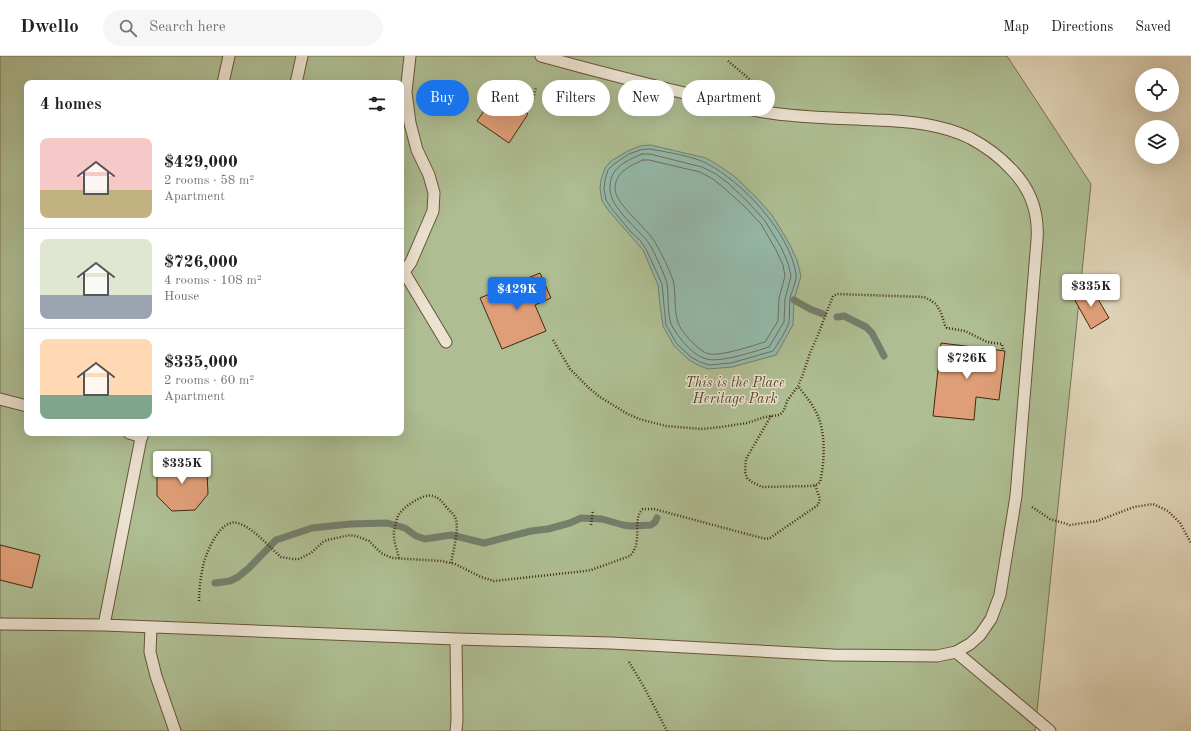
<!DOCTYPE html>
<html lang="en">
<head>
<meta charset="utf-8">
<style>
	:root { --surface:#fff; --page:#f6f6f6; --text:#202124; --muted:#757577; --line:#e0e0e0; --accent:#1a73e8 }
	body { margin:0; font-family:"Old Standard TT",serif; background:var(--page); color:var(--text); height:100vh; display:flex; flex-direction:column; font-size:15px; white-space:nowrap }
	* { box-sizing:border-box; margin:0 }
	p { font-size:13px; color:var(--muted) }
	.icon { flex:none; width:22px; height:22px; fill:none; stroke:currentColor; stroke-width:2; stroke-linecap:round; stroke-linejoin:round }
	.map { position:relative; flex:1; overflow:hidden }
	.details { position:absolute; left:24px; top:24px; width:380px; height:356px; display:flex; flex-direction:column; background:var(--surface); border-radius:8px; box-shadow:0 4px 16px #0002 }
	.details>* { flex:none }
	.guide { position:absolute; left:416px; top:24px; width:380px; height:36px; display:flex; gap:8px }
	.tools { position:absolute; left:1135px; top:12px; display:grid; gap:8px }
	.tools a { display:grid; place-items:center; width:44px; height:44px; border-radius:50%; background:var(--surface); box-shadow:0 4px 16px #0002; font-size:20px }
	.price { position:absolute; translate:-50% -34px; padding:0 9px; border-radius:4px; background:#fff; color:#222; font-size:13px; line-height:26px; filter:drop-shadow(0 1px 2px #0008) }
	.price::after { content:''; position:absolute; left:50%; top:24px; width:12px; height:9px; margin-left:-6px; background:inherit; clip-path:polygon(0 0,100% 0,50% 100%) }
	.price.on { background:var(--accent); color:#fff }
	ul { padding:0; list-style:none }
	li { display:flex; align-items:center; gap:12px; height:100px; padding:0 16px }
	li+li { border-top:1px solid var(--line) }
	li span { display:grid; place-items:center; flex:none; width:112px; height:80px; border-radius:8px; color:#555 }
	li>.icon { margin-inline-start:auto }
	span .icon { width:48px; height:48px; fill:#fffc; stroke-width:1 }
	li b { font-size:17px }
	h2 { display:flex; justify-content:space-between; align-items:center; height:48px; padding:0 16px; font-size:17px }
	.chip { padding:0 14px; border-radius:18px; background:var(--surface); box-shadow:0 4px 16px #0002; font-size:14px; line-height:36px }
	.chip.on { background:var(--accent); color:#fff }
	header { display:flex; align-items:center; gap:24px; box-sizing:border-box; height:56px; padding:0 20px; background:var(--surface); border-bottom:1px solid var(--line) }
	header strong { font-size:19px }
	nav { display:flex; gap:22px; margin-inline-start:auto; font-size:14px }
	.search { width:280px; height:36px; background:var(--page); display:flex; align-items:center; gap:10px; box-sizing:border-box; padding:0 14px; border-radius:22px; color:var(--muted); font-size:15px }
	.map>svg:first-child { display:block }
	.green { fill:#aebd92; stroke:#787351; fill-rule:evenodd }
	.water { fill:#94b8aa; stroke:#747f6c }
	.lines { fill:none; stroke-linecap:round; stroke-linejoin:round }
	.shore { stroke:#6c705d; stroke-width:1 }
	.stream { stroke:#747f6c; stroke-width:7 }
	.building { fill:#df9e77; stroke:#432910 }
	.lane-casing { stroke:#6a543a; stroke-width:13 }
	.path { stroke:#432910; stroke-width:2.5; stroke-dasharray:1 2; stroke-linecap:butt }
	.lane { stroke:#ebe2d0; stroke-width:11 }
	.labels { text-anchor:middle; stroke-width:3; stroke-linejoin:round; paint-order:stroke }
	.park-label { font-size:14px; font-style:italic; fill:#58472a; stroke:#ebe2d0 }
</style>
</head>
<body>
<header>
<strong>Dwello</strong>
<div class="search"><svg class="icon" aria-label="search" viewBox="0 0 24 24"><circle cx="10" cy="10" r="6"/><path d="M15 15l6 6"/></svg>Search here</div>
<nav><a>Map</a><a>Directions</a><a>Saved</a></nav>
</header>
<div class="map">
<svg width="1191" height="675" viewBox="0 0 1191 675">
	<rect width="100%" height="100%" fill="#e0d3b7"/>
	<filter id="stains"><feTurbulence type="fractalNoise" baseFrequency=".005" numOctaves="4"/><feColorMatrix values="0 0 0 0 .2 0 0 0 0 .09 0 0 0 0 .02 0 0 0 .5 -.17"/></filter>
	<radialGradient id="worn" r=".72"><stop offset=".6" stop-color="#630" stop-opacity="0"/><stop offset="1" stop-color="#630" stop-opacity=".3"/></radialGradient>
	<path class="green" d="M 0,0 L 1007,0 L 1091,128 L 1035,675 L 0,675 ZM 27,27 L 401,27 L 401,377 L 27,377 Z"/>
	<path class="water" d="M 650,89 L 706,102 L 721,111 L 734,120 L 754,139 L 772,159 L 789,187 L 797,204 L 801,220 L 794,244 L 793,269 L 776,299 L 732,311 L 708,313 L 698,309 L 689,304 L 674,290 L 663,270 L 660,249 L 658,229 L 643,194 L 609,155 L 602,145 L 600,133 L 601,124 L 605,112 L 611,105 L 628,95 L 640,90 Z"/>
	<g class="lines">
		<path class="shore" d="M 650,93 C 666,96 692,100 706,107 C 743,126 790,177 796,218 C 797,225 792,234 790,242 C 789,250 790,258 789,266 C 788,272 777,289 773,295 L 731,307 L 709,309 L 700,306 L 691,301 L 677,288 L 666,269 L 664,249 L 662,228 L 646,193 L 640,184 L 631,176 L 612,153 L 606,144 L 604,133 L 605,124 L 608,114 L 614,108 L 629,98 L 640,94 Z
			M 642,98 L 650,98 L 702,111 L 716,118 L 728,127 L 748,146 L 765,165 L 781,191 L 788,207 L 791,220 L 785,243 L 784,266 L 769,291 C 756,295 720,307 707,303 C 699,301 693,296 687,290 C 681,284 675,276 671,268 C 667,255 669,241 667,228 C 666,222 654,195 650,189 C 639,172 608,152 610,130 C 611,111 626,105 642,98 Z
			M 643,104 L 649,104 L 700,116 L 713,123 L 724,132 L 744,150 L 761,168 L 776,194 L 783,209 L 785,220 L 779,242 L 778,265 L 765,286 C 751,290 723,300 709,298 C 702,296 697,291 692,286 C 686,280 679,272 677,263 C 674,251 676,235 673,224 C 669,212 662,199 656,188 C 648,172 616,150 615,133 C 615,116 630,110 643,104 Z"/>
		<path class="stream" d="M 794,244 L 810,253 L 823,258
			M 837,261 L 844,260 L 866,271 L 872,277 L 884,300
			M 215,527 L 230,525 L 238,521 L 249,512 L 276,484 L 312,472 L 350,468 L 387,467 L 405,472 L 416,480 L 425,483 L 451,479 L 484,487 L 531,475 L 548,473 L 570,467 L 581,462 L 602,463 L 623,469 L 631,470 L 651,469 L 655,466 L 657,462"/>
	</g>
	<path class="building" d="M 496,37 L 528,58 L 509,87 L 477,65 Z
		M 540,217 L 551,242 L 535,249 L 546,275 L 502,293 L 480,242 Z
		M 1091,231 L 1109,262 L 1091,273 L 1073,241 Z
		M 941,287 L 1005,295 L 999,344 L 976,341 L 974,364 L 933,360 Z
		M 189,402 L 207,417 L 208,438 L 195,454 L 172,455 L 157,440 L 157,419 L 170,404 Z
		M 0,489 L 40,499 L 32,532 L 0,524 Z"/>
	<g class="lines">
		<defs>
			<path id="lane" d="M 223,27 L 229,0
				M 296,27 L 302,0
				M 401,216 L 404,216 L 411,206 L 433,155 L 434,137 L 429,119 L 417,94 L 410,67 L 406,36 L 410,0
				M 404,216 L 446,286
				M 0,343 L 27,350
				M 129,377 L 142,381
				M 0,568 L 104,569 L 456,583 L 611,587 L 833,599 L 937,600 L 956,596 L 970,588 L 980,579 L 991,563 L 1000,539 L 1016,440 L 1037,184 C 1039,156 1031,133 1011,113 C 999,100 985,90 970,82 C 941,68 908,65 876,64 C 839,62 800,62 764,56 C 744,53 724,47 705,42 C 650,29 595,15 541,0
				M 104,569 L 142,377
				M 151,571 L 150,596 L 156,620 L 175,675
				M 956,596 L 1050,675
				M 456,675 L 457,664 L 456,583"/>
		</defs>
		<use href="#lane" class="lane-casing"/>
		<path class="path" d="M 728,5 L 767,38
			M 532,48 L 536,31
			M 553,284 L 570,313 L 589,332 L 600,341 L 626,357 L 639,363 L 666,370 L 701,373 L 721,371 L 747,367 L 765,361 L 779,359 L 782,357 L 784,354 L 787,345 L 798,330 L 803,318 L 810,297 L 818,279 L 831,245 L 833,240 L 837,238 L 924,241 L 930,244 L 936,248 L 941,257 L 945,269 L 947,272 L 965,275 L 987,286 L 1002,288 L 1003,295
			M 771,360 L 746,403 L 745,416 L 747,422 L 752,426 L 762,431 L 812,430 L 818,428 L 820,426 C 825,405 826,375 816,356 C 811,346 804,338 798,330
			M 1032,451 L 1050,463 L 1070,469 L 1097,465 L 1134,451 L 1153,448 L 1168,455 L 1180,467 L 1191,487
			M 591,469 L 593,454
			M 399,502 C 397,494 393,484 394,475 C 395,471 396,465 398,460 C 403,451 423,437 433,440 C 440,442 443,447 447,452 C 451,456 455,459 456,464 C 459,473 453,497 451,507
			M 199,545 C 199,532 201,518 204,506 C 208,493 221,462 238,467 C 255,473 268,490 281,501 L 293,503 L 299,503 L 311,497 L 323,486 L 327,484 L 350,479 L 356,480 L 369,485 L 381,497 L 392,502 L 442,505 L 455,508 L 481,521 L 494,525 L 585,515 L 591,514 L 630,500 C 644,485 631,463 643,453 L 654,453 L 758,481 L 766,483 L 770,482 L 818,449 L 820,443 L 815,429
			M 629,606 L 644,631 L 667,675"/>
		<use href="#lane" class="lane"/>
	</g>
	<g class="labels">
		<g class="park-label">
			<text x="735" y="331">This is the Place<tspan x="735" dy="16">Heritage Park</tspan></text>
		</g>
	</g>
	<rect width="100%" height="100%" filter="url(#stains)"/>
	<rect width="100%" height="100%" fill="url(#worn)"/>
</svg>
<div class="tools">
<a><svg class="icon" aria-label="locate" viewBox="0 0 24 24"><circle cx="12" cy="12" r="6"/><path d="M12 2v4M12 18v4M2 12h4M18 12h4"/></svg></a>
<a><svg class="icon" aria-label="layers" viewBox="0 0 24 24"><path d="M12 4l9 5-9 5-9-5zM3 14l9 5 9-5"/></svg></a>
</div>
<b class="price" style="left:1091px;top:252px">$335K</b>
<b class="price on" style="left:517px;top:255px">$429K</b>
<b class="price" style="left:967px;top:324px">$726K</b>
<b class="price" style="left:182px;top:429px">$335K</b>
<div class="guide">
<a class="chip on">Buy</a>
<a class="chip">Rent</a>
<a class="chip">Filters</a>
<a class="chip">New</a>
<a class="chip">Apartment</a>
</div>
<section class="details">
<h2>4 homes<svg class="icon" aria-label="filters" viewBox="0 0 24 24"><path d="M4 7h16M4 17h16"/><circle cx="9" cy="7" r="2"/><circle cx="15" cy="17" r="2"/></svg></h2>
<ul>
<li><span style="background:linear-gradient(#f6c9c9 65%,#c2b280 0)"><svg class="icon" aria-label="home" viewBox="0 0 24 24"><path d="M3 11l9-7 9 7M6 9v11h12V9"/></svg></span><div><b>$429,000</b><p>2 rooms · 58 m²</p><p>Apartment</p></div></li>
<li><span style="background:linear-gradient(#dfe7d0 70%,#9aa5b1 0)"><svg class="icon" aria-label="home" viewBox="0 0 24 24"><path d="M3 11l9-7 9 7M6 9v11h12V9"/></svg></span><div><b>$726,000</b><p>4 rooms · 108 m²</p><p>House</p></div></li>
<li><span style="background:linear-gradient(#ffd9b3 70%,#7fa58c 0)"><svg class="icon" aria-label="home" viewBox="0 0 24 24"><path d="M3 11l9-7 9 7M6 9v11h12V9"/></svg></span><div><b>$335,000</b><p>2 rooms · 60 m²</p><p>Apartment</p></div></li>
</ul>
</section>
</div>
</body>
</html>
